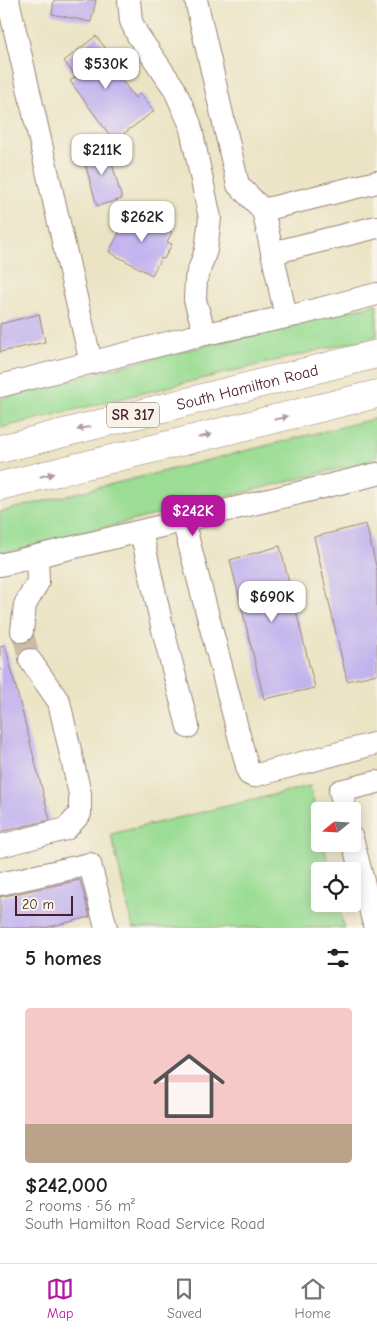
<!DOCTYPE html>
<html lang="en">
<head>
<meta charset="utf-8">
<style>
	:root { --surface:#fff; --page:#f2f2f2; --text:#222; --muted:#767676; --line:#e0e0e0; --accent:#b5179e }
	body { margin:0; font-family:"Comic Neue",sans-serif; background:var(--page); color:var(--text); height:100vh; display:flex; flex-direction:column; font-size:19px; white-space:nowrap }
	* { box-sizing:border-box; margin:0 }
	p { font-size:16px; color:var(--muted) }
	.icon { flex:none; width:28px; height:28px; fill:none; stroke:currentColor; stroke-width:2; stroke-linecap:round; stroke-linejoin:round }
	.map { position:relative; height:928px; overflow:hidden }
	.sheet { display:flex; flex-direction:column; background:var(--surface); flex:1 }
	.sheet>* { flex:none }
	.needle { width:32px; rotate:252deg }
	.controls { position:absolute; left:311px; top:802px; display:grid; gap:10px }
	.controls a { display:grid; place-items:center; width:50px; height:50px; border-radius:5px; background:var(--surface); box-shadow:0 2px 12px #0003; font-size:25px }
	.scale { position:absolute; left:15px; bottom:12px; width:58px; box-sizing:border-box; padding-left:5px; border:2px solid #4a1f2b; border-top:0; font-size:14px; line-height:18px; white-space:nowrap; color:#4a1f2b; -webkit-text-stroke:4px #f7f3e8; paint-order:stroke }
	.price { position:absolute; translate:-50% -42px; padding:0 11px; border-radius:10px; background:#fff; color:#222; font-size:16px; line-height:32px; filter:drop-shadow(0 1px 2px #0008) }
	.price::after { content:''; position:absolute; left:50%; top:30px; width:15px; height:11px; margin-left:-8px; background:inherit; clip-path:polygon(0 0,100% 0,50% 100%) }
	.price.selected { background:var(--accent); color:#fff }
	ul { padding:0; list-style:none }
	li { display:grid; align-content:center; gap:10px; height:265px; padding:0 25px }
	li+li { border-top:1px solid var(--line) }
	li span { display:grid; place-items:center; height:155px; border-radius:5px; color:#555 }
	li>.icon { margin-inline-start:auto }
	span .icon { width:90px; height:90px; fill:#fffc; stroke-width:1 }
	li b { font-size:21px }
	h2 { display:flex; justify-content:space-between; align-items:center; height:60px; padding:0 25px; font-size:21px }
	.tabs { display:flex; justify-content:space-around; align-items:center; height:70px; border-top:1px solid var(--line); background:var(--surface); font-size:14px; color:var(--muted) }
	.tabs a { display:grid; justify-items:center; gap:2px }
	.tabs .selected { color:var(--accent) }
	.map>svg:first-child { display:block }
	.green { fill:#9bdd94; stroke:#727e60 }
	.building { fill:#c1b2ee }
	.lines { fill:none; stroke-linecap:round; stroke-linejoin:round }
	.minor-tunnel { stroke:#cbbda5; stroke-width:22; stroke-dasharray:22 11; stroke-linecap:butt }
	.minor-casing { stroke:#9a8278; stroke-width:24 }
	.major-casing { stroke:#9a8278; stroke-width:29 }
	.minor { stroke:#fff; stroke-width:22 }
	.major { stroke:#fff; stroke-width:28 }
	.oneway { fill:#ae9aa0 }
	.labels { text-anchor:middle; stroke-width:5; stroke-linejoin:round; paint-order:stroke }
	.shield { fill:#f7f3e8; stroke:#7e5f64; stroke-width:1 }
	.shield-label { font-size:15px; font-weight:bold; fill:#4a1f2b }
	.street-label { font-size:16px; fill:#4a1f2b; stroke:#f7f3e8 }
</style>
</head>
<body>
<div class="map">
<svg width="377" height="928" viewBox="0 0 377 928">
	<rect width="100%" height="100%" fill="#f7f3e8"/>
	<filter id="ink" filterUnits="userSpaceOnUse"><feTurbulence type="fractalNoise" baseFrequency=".02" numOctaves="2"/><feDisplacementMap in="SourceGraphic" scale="10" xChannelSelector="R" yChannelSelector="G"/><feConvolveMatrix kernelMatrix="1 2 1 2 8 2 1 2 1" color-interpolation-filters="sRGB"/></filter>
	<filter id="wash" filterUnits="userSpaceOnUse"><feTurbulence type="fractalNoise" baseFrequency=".0096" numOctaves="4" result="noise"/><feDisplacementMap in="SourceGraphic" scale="20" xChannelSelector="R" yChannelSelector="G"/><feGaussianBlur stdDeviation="1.12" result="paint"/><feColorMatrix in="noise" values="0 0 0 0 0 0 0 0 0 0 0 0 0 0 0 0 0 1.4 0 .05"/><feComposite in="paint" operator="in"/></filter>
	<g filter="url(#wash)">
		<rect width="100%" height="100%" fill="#ebe4c4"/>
		<path class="green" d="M 377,304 L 377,336 L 0,428 L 0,399 L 126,365 Z
			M 377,418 L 377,459 L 0,554 L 0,512 Z
			M 310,786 L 320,829 L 320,844 L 324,844 L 330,871 L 320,871 L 320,904 L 338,904 L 344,928 L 133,928 L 111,834 Z"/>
		<g id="blocks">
			<path class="building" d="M 54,0 L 96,0 L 91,22 L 52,14 Z
				M 96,36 L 110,54 L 105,58 L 124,83 L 135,98 L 140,93 L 154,111 L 114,141 L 70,81 L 76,77 L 64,61 Z
				M 107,145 L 122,199 L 97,206 L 82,153 Z
				M 131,210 L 172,232 L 167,242 L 172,244 L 164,259 L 161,258 L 152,275 L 109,252 Z
				M 39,314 L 45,342 L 0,352 L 0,324 Z
				M 366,524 L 377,570 L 377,674 L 347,681 L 314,537 Z
				M 280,546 L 315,688 L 264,699 L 230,560 Z
				M 5,645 L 50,820 L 0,832 L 0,646 Z
				M 80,880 L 90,917 L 44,928 L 0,928 L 0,897 Z"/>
		</g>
	</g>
	<g filter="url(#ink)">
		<use href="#blocks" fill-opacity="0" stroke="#9a8278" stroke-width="1"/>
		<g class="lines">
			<path class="minor-tunnel" d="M 22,631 L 30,660"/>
			<defs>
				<path id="minor" d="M 8,0 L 91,363
					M 129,0 L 131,21 L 137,34 L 174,88 L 190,124 L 210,218 L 206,250 L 196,279 L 195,300 L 205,334
					M 196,0 L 238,185 L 263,210 L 286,317
					M 263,210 L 377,182
					M 272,253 L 377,227
					M 0,386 L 191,337 L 296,315 L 377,294
					M 183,520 L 249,774 L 253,776 L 377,743
					M 141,531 L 162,626 L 188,727
					M 0,565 L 377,474
					M 22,631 L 25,605 L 38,582 L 37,556
					M 346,811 L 340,791 L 377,782
					M 352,838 L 375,928
					M 0,846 L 66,829 L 80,814 L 80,794 L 59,702 L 30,660
					M 0,884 L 90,864 L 106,928"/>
				<g id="major">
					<path id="s1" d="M 0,449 L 377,354"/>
					<path d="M 0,486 L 377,394"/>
				</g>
			</defs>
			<use href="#minor" class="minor-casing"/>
			<use href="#major" class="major-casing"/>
			<use href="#minor" class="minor"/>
			<use href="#major" class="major"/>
		</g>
		<defs><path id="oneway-solid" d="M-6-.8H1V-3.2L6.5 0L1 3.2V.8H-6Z" transform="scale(1.25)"/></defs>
		<g class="oneway">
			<use href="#oneway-solid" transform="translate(281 418) rotate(-14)"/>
			<use href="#oneway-solid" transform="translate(84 428) rotate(166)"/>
			<use href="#oneway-solid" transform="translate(205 436) rotate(-14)"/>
			<use href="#oneway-solid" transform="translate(47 475) rotate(-14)"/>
		</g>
	</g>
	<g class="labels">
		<rect class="shield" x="107" y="402.5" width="52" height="25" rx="4"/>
		<g class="shield-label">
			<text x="133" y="420">SR 317</text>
		</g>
		<g class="street-label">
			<text dy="6" stroke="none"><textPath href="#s1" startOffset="255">South Hamilton Road</textPath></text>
		</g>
	</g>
</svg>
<div class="controls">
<a><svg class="needle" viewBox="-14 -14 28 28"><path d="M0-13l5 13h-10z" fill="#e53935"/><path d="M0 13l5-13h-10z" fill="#767676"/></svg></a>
<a><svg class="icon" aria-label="locate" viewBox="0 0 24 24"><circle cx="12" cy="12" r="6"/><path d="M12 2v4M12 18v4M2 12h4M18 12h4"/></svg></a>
</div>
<div class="scale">20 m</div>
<b class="price" style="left:106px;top:90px">$530K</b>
<b class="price" style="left:102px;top:176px">$211K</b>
<b class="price" style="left:142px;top:243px">$262K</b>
<b class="price selected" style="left:193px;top:537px">$242K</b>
<b class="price" style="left:272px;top:623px">$690K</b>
</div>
<section class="sheet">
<h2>5 homes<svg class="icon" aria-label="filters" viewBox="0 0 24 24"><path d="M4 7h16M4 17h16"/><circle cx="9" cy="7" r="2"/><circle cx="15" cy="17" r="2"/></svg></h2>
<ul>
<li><span style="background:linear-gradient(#f6c9c9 75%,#b9a48a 0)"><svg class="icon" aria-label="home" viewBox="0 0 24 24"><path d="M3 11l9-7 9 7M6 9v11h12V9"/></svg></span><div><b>$242,000</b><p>2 rooms · 56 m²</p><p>South Hamilton Road Service Road</p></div></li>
</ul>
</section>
<nav class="tabs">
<a class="selected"><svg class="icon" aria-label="map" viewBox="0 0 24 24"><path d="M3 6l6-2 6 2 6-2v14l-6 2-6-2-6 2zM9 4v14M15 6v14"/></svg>Map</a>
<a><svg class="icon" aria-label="saved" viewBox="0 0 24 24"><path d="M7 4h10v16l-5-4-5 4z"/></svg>Saved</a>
<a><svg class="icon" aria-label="home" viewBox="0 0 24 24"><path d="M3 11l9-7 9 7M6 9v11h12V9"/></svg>Home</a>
</nav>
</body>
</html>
